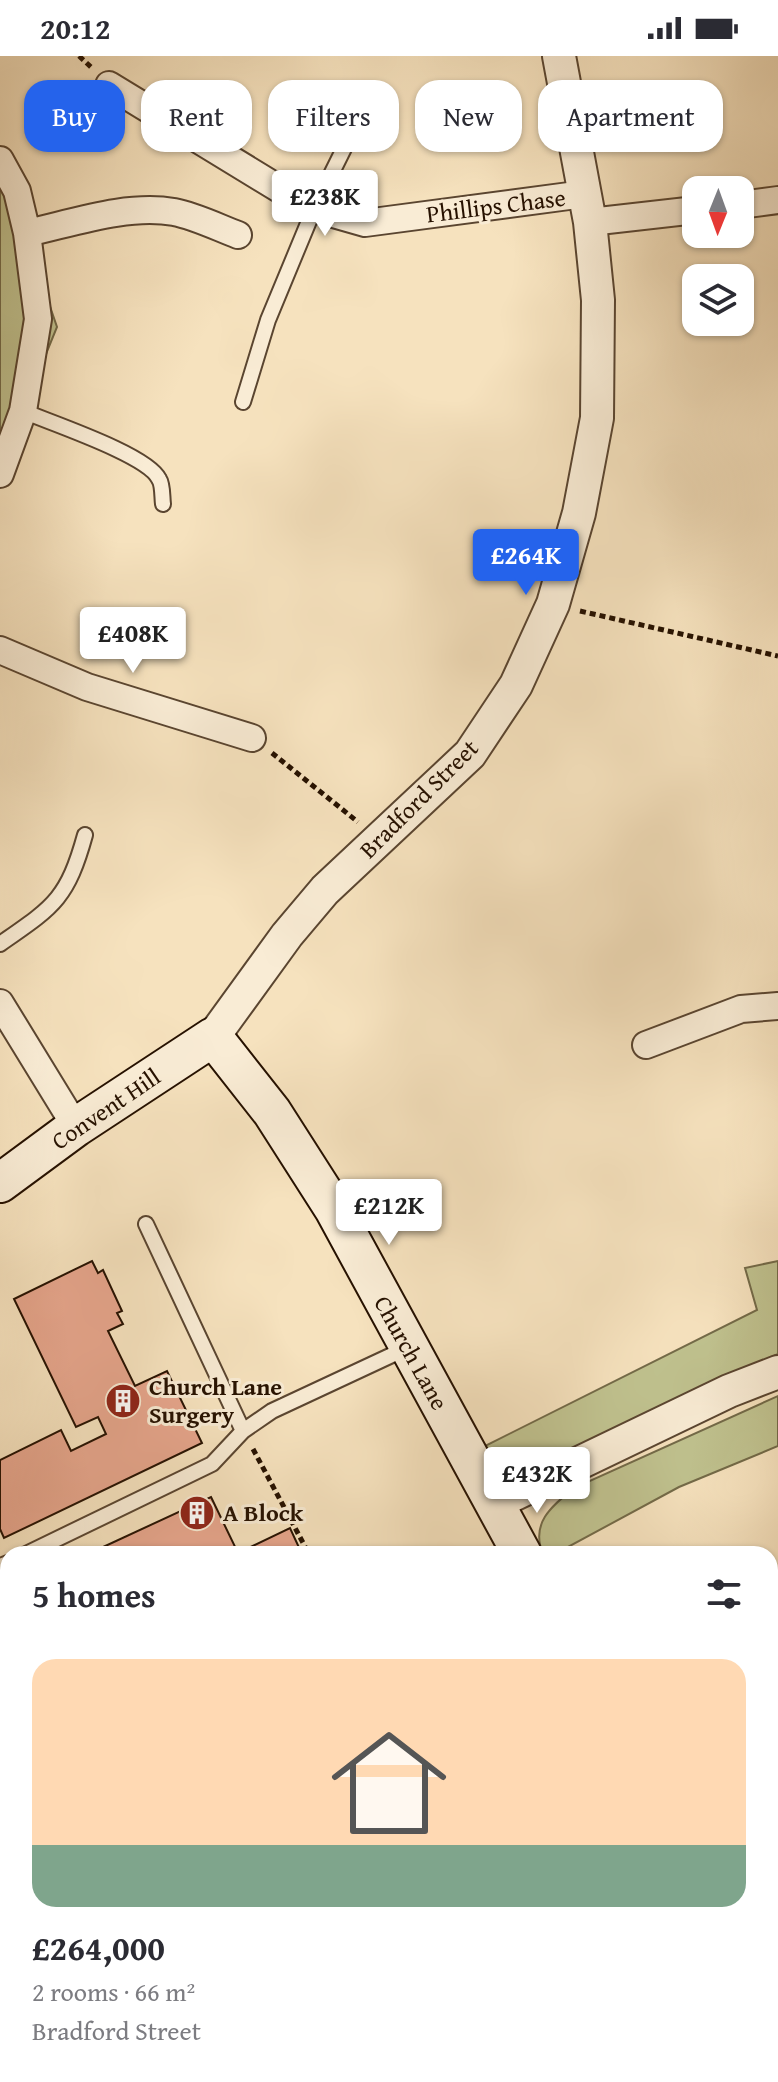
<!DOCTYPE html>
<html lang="en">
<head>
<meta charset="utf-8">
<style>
	:root { --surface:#fff; --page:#f7f7f7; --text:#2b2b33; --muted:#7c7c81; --accent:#2563eb }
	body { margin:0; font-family:"Gentium Book Plus",serif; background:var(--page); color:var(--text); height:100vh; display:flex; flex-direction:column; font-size:30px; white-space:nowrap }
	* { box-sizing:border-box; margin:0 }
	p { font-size:26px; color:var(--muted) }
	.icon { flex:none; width:44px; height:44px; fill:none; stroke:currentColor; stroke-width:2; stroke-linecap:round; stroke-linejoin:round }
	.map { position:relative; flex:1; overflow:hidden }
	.sheet { position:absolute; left:0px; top:1490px; width:778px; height:536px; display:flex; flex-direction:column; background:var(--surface); border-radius:24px 24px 0 0; box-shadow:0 2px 6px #0004 }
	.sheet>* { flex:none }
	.top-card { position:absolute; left:24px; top:24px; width:730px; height:72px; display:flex; gap:16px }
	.needle { width:52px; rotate:181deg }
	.buttons { position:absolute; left:682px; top:120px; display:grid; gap:16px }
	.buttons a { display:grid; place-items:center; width:72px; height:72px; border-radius:16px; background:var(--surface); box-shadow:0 2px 6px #0004; font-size:40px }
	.price { position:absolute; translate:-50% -68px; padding:0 18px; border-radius:8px; background:#fff; color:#222; font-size:26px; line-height:52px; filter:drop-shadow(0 2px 4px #0008) }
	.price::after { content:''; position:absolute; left:50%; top:48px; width:24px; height:18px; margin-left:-12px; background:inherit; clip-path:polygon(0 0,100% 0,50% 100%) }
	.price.current { background:var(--accent); color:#fff }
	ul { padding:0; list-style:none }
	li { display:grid; align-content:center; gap:16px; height:424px; padding:0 32px }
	li span { display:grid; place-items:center; height:248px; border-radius:24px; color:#555 }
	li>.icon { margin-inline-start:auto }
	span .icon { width:144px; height:144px; fill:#fffc; stroke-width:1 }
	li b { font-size:34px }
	h2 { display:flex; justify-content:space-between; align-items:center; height:96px; padding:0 32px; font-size:34px }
	.chip { padding:0 28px; border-radius:24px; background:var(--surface); box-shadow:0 2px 6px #0004; font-size:28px; line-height:72px }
	.chip.current { background:var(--accent); color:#fff }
	.status { display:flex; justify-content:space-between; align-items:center; height:56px; padding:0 40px; background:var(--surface); direction:ltr }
	.status svg { height:22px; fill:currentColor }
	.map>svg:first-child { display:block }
	.green { fill:#c0c28f; stroke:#736a48; stroke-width:2 }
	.building { fill:#e6a58c; stroke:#261100; stroke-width:2 }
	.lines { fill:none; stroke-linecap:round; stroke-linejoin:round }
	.service-casing { stroke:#5a4530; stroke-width:18 }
	.minor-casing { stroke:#5a4530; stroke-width:30 }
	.tertiary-casing { stroke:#5a4530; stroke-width:36 }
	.secondary-casing { stroke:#261100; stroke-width:42 }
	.path { stroke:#261100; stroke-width:5; stroke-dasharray:6 4; stroke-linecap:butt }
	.service { stroke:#f9ecd5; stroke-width:14 }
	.minor { stroke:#f9ecd5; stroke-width:26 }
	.tertiary { stroke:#f9ecd5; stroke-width:32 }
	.secondary { stroke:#f9ecd5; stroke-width:38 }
	.labels { text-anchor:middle; stroke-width:6; stroke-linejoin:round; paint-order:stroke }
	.street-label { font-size:24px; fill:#261100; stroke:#f9ecd5 }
	.poi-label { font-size:24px; font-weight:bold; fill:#261100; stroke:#f9ecd5; text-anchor:start }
</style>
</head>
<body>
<div class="status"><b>20:12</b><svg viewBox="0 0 49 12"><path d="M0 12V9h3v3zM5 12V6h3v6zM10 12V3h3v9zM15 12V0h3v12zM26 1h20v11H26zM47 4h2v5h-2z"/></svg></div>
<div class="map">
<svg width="778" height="2026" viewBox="0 0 778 2026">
	<rect width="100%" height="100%" fill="#f6e2be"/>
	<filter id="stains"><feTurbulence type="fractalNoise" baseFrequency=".0025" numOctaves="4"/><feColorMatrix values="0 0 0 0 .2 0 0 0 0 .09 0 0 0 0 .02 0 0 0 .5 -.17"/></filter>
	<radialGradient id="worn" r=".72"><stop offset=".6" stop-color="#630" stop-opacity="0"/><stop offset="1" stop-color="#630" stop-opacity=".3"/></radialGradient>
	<path class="green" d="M 0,104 L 57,271 L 0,411 Z
		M 778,1205 L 778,1298 L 648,1359 L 542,1416 L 503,1407 L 485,1390 L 757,1254 L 745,1212 Z
		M 778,1340 L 778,1390 L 679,1431 L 555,1498 L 543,1498 C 530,1467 552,1450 574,1432 Z"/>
	<path class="building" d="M 92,1205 L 98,1217 L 103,1214 L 122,1255 L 117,1257 L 123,1268 L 108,1275 L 135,1330 L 167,1315 L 202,1387 L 4,1482 L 0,1473 L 0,1404 L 61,1374 L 71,1395 L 106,1378 L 98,1361 L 76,1371 L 14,1243 Z
		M 211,1441 L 238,1497 L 290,1472 L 302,1498 L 88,1498 Z
		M 8,1529 L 8,1618 L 0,1622 L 0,1533 Z
		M 8,1687 L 8,1733 L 0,1716 L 0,1691 Z"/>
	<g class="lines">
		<defs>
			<path id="service" d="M 243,346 L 268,264 L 314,153 L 364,52 L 390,55
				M 23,355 C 51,367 148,399 159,423 C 163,429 162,441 163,448
				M 0,888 C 53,851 67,844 85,779
				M 146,1168 L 243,1375
				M 26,1498 L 212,1408 L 243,1375 L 272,1355 L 407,1292
				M 0,1510 L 8,1507
				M 0,1826 L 8,1861
				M 108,2018 L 117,2026"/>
			<path id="minor" d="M 109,29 L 309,151 L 365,167 L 584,138
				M 0,104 L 17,135 L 27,177 L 38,263 L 23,355 L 0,418
				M 740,149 L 778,144
				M 590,166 L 696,154
				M 27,177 C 73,167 126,148 174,156 C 195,160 217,171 238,179
				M 0,594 L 87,631 L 252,682
				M 0,947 L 76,1071
				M 646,989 L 741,953 L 778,950
				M 770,1578 L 778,1575"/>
			<path id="tertiary" d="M 213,981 L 287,879 L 325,834 L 470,698 L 516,629 L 553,548 L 579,457 L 597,362 L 598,244 L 590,166 L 559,0
				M 496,1447 L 729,1335 L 778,1316"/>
			<path id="secondary" d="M 0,1127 L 76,1071 L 213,981 L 272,1056 L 334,1153 L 522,1498
				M 749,2018 L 751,2026"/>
		</defs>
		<use href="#service" class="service-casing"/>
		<use href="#minor" class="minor-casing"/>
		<use href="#tertiary" class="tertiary-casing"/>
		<use href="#secondary" class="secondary-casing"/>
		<path class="path" d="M 79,0 L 91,11
			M 580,555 L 778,600
			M 272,697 L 358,766
			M 253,1393 L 309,1498
			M 410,2018 L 415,2026"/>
		<use href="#service" class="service"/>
		<use href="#minor" class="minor"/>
		<use href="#tertiary" class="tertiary"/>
		<use href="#secondary" class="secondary"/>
	</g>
	<defs>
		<symbol id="building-disc" viewBox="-11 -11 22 22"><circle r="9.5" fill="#8f2418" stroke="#f9ecd5"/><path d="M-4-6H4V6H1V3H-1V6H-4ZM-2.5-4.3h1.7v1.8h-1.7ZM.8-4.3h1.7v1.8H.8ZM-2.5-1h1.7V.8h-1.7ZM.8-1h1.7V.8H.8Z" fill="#fff"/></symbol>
	</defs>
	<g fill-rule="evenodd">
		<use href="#building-disc" x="103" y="1325" width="40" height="40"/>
		<use href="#building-disc" x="177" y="1437" width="40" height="40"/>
	</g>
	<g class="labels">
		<g class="street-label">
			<text transform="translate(496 150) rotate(-7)" y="8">Phillips Chase</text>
			<text transform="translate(419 743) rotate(-45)" y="8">Bradford Street</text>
			<text transform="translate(106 1053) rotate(-34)" y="8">Convent Hill</text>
			<text transform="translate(411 1297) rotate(61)" y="8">Church Lane</text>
		</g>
		<g class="poi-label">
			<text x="149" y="1339">Church Lane<tspan x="149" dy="28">Surgery</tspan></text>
			<text x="223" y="1465">A Block</text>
		</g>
	</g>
	<rect width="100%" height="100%" filter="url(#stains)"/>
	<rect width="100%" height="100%" fill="url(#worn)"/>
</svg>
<div class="buttons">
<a><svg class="needle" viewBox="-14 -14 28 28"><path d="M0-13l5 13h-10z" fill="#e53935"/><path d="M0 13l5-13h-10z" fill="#7c7c81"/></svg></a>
<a><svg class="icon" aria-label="layers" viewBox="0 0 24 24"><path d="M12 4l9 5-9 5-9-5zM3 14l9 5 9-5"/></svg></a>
</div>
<b class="price" style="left:325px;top:182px">£238K</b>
<b class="price current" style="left:526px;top:541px">£264K</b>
<b class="price" style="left:133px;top:619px">£408K</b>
<b class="price" style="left:389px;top:1191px">£212K</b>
<b class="price" style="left:537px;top:1459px">£432K</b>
<div class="top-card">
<a class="chip current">Buy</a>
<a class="chip">Rent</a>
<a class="chip">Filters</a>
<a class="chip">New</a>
<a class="chip">Apartment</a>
</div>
<section class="sheet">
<h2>5 homes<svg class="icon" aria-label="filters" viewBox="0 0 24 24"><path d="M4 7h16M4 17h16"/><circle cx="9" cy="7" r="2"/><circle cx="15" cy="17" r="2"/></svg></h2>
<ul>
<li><span style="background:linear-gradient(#ffd9b3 75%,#7fa58c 0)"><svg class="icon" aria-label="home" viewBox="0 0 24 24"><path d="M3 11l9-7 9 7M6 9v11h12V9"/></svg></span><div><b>£264,000</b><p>2 rooms · 66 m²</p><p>Bradford Street</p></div></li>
</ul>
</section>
</div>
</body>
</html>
